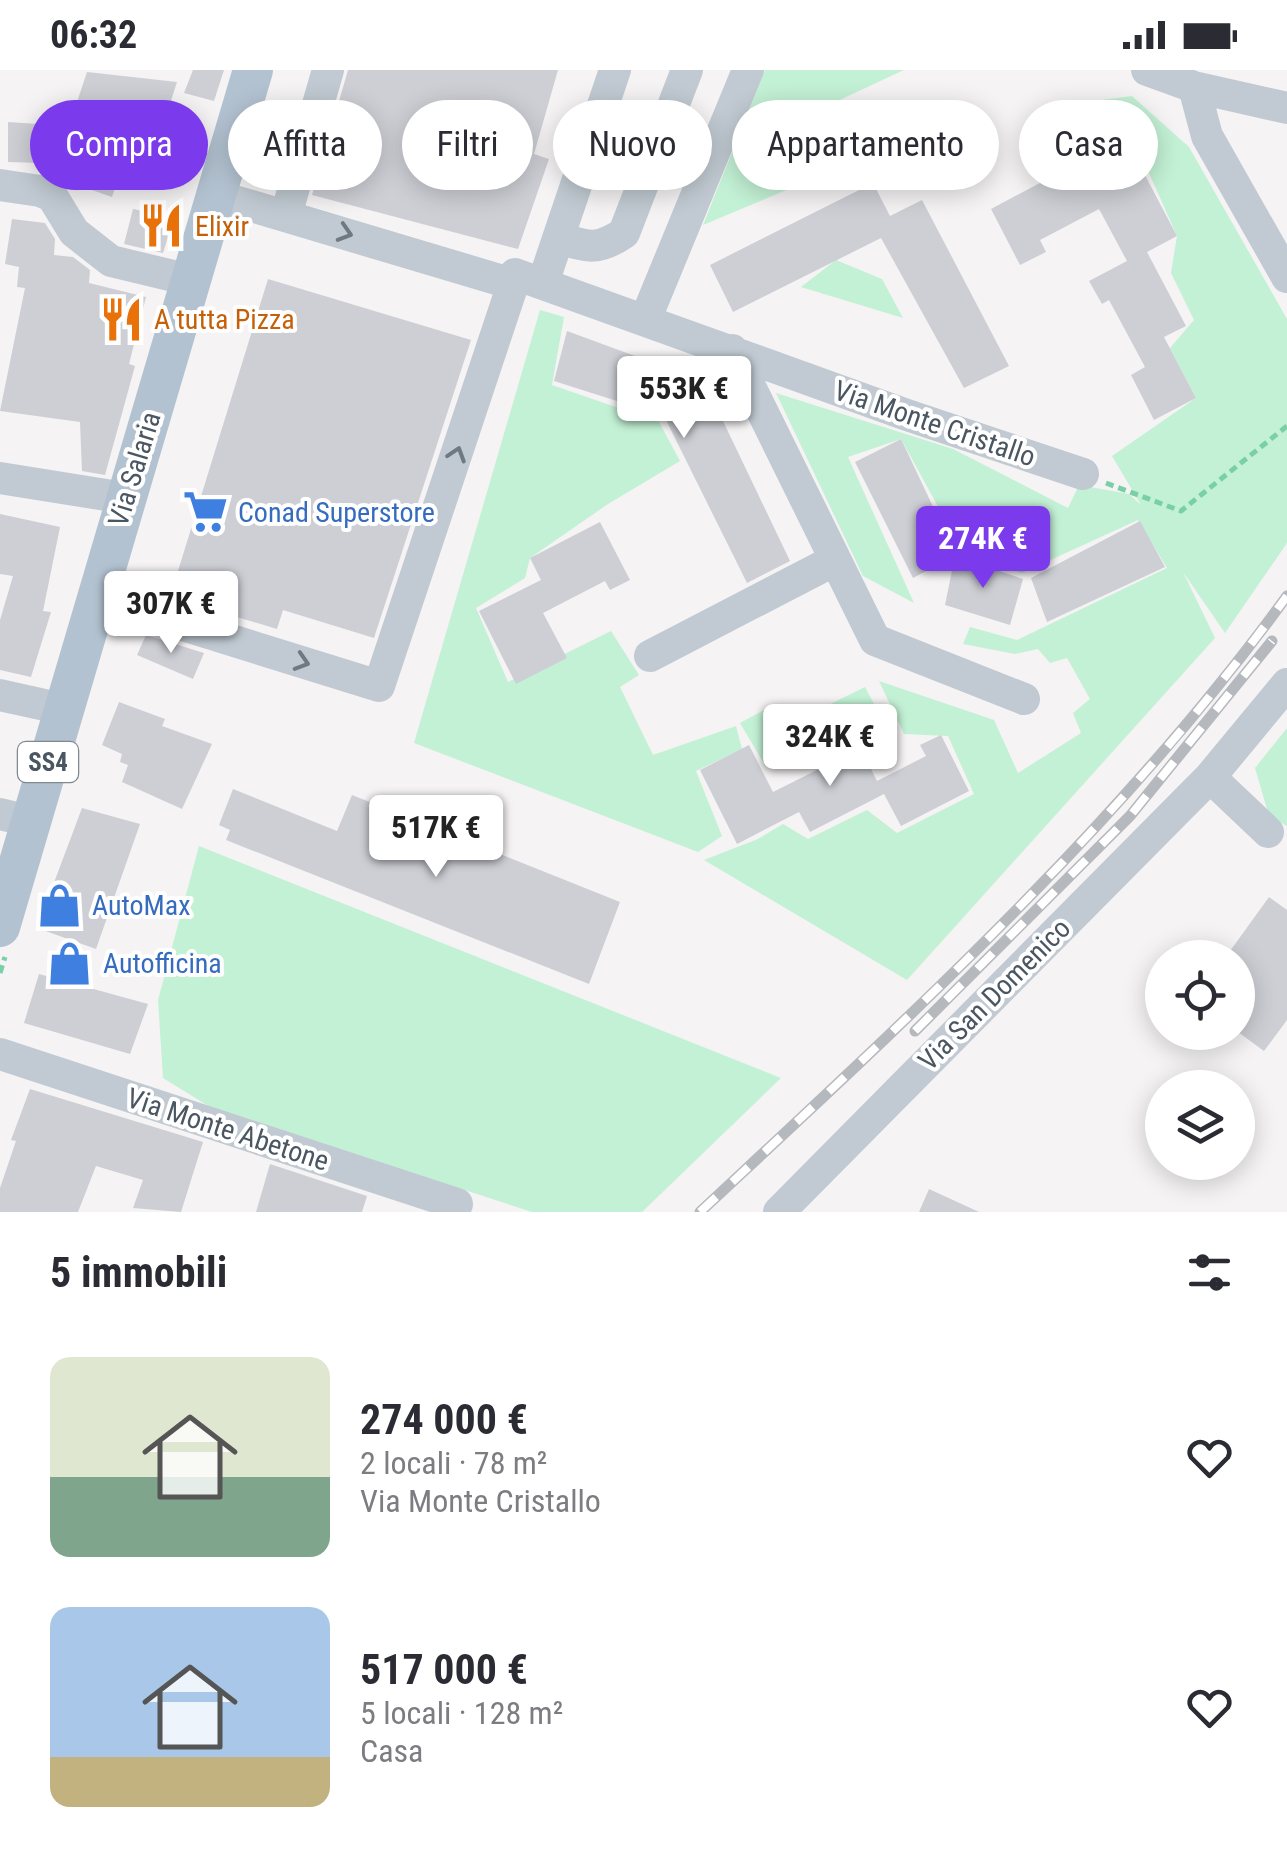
<!DOCTYPE html>
<html lang="it">
<head>
<meta charset="utf-8">
<style>
	:root { --surface:#fff; --page:#f7f7f7; --text:#2b2b33; --muted:#7c7c81; --accent:#7c3aed }
	body { margin:0; font-family:"Roboto Condensed",sans-serif; background:var(--page); color:var(--text); height:100vh; display:flex; flex-direction:column; font-size:38px; white-space:nowrap }
	* { box-sizing:border-box; margin:0 }
	p { font-size:32px; color:var(--muted) }
	.icon { flex:none; width:55px; height:55px; fill:none; stroke:currentColor; stroke-width:2; stroke-linecap:round; stroke-linejoin:round }
	.map { position:relative; height:1142px; overflow:hidden }
	.drawer { display:flex; flex-direction:column; background:var(--surface); flex:1 }
	.drawer>* { flex:none }
	.guide { position:absolute; left:30px; top:30px; width:1228px; height:90px; display:flex; gap:20px }
	.tools { position:absolute; left:1145px; top:870px; display:grid; gap:20px }
	.tools a { display:grid; place-items:center; width:110px; height:110px; border-radius:50%; background:var(--surface); box-shadow:0 5px 25px #0003; font-size:50px }
	.price { position:absolute; translate:-50% -85px; padding:0 22px; border-radius:10px; background:#fff; color:#222; font-size:32px; line-height:65px; filter:drop-shadow(0 2px 5px #0008) }
	.price::after { content:''; position:absolute; left:50%; top:60px; width:30px; height:22px; margin-left:-15px; background:inherit; clip-path:polygon(0 0,100% 0,50% 100%) }
	.price.active { background:var(--accent); color:#fff }
	ul { padding:0; list-style:none }
	li { display:flex; align-items:center; gap:30px; height:250px; padding:0 50px }
	li span { display:grid; place-items:center; flex:none; width:280px; height:200px; border-radius:20px; color:#555 }
	li>.icon { margin-inline-start:auto }
	span .icon { width:120px; height:120px; fill:#fffc; stroke-width:1 }
	li b { font-size:42px }
	h2 { display:flex; justify-content:space-between; align-items:center; height:120px; padding:0 50px; font-size:42px }
	.pill { padding:0 35px; border-radius:45px; background:var(--surface); box-shadow:0 5px 25px #0003; font-size:35px; line-height:90px }
	.pill.active { background:var(--accent); color:#fff }
	.status { display:flex; justify-content:space-between; align-items:center; height:70px; padding:0 50px; background:var(--surface); direction:ltr }
	.status svg { height:28px; fill:currentColor }
	.map>svg:first-child { display:block }
	.green { fill:#c3f1d5 }
	.building { fill:#cdcfd5 }
	.lines { fill:none; stroke-linecap:round; stroke-linejoin:round }
	.path { stroke:#7ad0a6; stroke-width:5; stroke-dasharray:8 5; stroke-linecap:butt }
	.minor { stroke:#c1cad2; stroke-width:32 }
	.major { stroke:#b3c2d1; stroke-width:40 }
	.rail-casing { stroke:#b5b8bd; stroke-width:11 }
	.rail { stroke:#fff; stroke-width:8; stroke-dasharray:22; stroke-linecap:butt }
	.oneway { stroke:#6e7983 }
	.labels { text-anchor:middle; stroke-width:8; stroke-linejoin:round; paint-order:stroke }
	.shield { fill:#fff; stroke:#808990; stroke-width:2.5 }
	.shield-label { font-size:25px; font-weight:bold; fill:#4a5661 }
	.food-label { font-size:28px; fill:#c56008; stroke:#fff; text-anchor:start }
	.street-label { font-size:28px; fill:#4a5661; stroke:#fff }
	.shop-label { font-size:28px; fill:#366cbe; stroke:#fff; text-anchor:start }
</style>
</head>
<body>
<div class="status"><b>06:32</b><svg viewBox="0 0 49 12"><path d="M0 12V9h3v3zM5 12V6h3v6zM10 12V3h3v9zM15 12V0h3v12zM26 1h20v11H26zM47 4h2v5h-2z"/></svg></div>
<div class="map">
<svg width="1287" height="1142" viewBox="0 0 1287 1142">
	<rect width="100%" height="100%" fill="#f5f3f3"/>
	<path class="green" d="M 765,0 L 904,0 L 831,34 L 832,101 L 703,155 Z
		M 1132,26 L 1189,77 L 1287,249 L 1287,473 L 1225,563 L 1183,502 L 1215,568 L 907,910 L 704,790 L 758,769 L 783,754 L 808,769 L 867,740 L 897,763 L 974,724 L 948,666 L 904,664 L 879,611 L 994,650 L 1018,703 L 1081,663 L 1073,643 L 1090,629 L 1067,588 L 1050,593 L 1038,579 L 1015,584 L 963,574 L 970,557 L 1017,570 L 1167,498 L 1138,450 L 1022,503 L 964,484 L 901,369 L 848,387 L 914,533 L 863,506 L 776,323 L 953,379 L 1068,438 L 1079,415 L 1129,424 L 1141,435 L 1112,386 L 1196,328 L 1170,278 L 1194,250 L 1171,203 L 1177,166 L 1133,67 L 1092,74 L 1071,34 Z
		M 836,190 L 882,209 L 903,248 L 801,217 Z
		M 540,240 L 564,247 L 552,315 L 659,352 L 680,391 L 608,434 L 530,488 L 525,508 L 476,538 L 508,612 L 611,561 L 639,605 L 620,617 L 653,685 L 736,656 L 742,679 L 696,701 L 722,766 L 698,782 L 414,673 Z
		M 865,617 L 892,668 L 867,685 L 852,664 L 817,674 L 802,648 Z
		M 775,634 L 802,678 L 766,697 L 740,653 Z
		M 1287,658 L 1287,756 L 1269,746 L 1255,698 Z
		M 199,776 L 781,1008 L 642,1142 L 532,1142 L 210,1037 L 163,1008 L 158,930 Z"/>
	<path class="building" d="M 193,0 L 224,0 L 214,31 L 184,23 Z
		M 348,0 L 558,0 L 534,84 L 549,89 L 518,179 L 312,125 Z
		M 87,2 L 177,12 L 156,77 L 130,74 L 112,127 L 69,112 L 75,94 L 8,92 L 8,52 L 69,56 Z
		M 1136,88 L 1177,166 L 1147,182 L 1186,256 L 1164,267 L 1196,328 L 1154,350 L 1131,305 L 1145,297 L 1109,230 L 1102,234 L 1089,211 L 1127,191 L 1099,139 L 1040,170 L 1046,182 L 1020,195 L 991,139 L 1066,99 L 1076,120 Z
		M 873,113 L 890,146 L 922,130 L 1009,296 L 964,318 L 881,168 L 733,242 L 710,195 Z
		M 133,139 L 174,147 L 163,183 L 124,174 Z
		M 12,149 L 45,153 L 55,169 L 54,185 L 73,187 L 90,200 L 89,213 L 146,227 L 129,294 L 135,296 L 105,405 L 82,401 L 80,352 L 0,341 L 25,218 L 17,217 L 19,197 L 5,194 Z
		M 268,209 L 471,270 L 374,568 L 283,540 L 277,559 L 170,527 Z
		M 567,261 L 692,307 L 711,326 L 790,491 L 747,513 L 664,346 L 554,311 Z
		M 901,369 L 956,485 L 913,508 L 855,392 Z
		M 0,444 L 60,457 L 43,541 L 51,542 L 31,607 L 0,600 L 0,550 L 13,506 L 0,504 Z
		M 1140,451 L 1165,497 L 1047,552 L 1031,508 Z
		M 600,452 L 630,510 L 610,520 L 605,511 L 543,543 L 567,588 L 516,614 L 479,541 L 541,510 L 530,488 Z
		M 955,486 L 1023,509 L 1010,555 L 945,535 Z
		M 146,565 L 204,583 L 193,609 L 137,585 Z
		M 119,632 L 165,649 L 162,656 L 212,674 L 182,739 L 122,712 L 128,695 L 120,692 L 122,684 L 102,675 Z
		M 941,665 L 969,721 L 901,756 L 884,724 L 810,762 L 799,742 L 737,774 L 700,700 L 749,675 L 773,722 L 837,690 L 831,679 L 855,667 L 877,711 L 926,686 L 920,675 Z
		M 233,719 L 337,761 L 352,725 L 620,832 L 589,914 L 226,770 L 230,760 L 219,755 Z
		M 82,738 L 140,754 L 96,879 L 37,858 Z
		M 1269,827 L 1287,840 L 1287,950 L 1264,981 L 1238,962 L 1238,888 L 1225,888 Z
		M 39,904 L 148,934 L 130,984 L 24,953 Z
		M 30,1019 L 203,1072 L 181,1142 L 133,1138 L 143,1110 L 96,1096 L 78,1142 L 0,1142 L 0,1118 L 16,1071 L 11,1070 Z
		M 270,1094 L 367,1126 L 362,1142 L 256,1142 Z
		M 929,1119 L 979,1142 L 919,1142 Z"/>
	<g class="lines">
		<path class="path" d="M 1106,413 L 1181,441 L 1287,356
			M 0,903 L 5,887"/>
		<path class="minor" d="M 1147,0 L 1194,17 L 1287,38
			M 1194,17 L 1207,66 L 1287,207
			M 0,115 L 40,121 L 52,126 L 74,162 L 111,191 L 190,210
			M 218,126 L 513,214 L 515,204 L 907,345 L 1083,404
			M 286,145 L 328,0
			M 561,168 C 588,178 599,180 624,163 L 687,0
			M 543,213 L 615,0
			M 646,248 L 748,0
			M 732,280 L 875,570 L 1024,629
			M 0,408 L 125,428
			M 96,528 L 379,616 L 513,214
			M 650,586 L 835,490
			M 0,625 L 63,639
			M 1210,707 L 1268,762
			M 0,744 L 30,751
			M 0,984 L 457,1134
			M 779,1142 L 1210,707 L 1287,614"/>
		<path class="major" d="M 0,857 L 253,0"/>
		<defs>
			<path id="rail" d="M 915,961 L 1130,746 L 1272,571
				M 700,1142 C 908,948 1119,757 1287,526"/>
		</defs>
		<use href="#rail" class="rail-casing"/>
		<use href="#rail" class="rail"/>
	</g>
	<defs><path id="oneway-chevron" d="M-2-3.5L2.5 0L-2 3.5" fill="none" stroke-width="1.6" stroke-linecap="round" stroke-linejoin="round" transform="scale(2.5)"/></defs>
	<g class="oneway">
		<use href="#oneway-chevron" transform="translate(345 163) rotate(17)"/>
		<use href="#oneway-chevron" transform="translate(457 384) rotate(-72)"/>
		<use href="#oneway-chevron" transform="translate(302 592) rotate(17)"/>
	</g>
	<defs>
		<symbol id="restaurant-bare" viewBox="-9 -9 18 18"><path d="M-5-6h1v4h1v-4h1v4h1v-4h1v5L-1.5 .5V6h-2V.5L-5-1ZM5-6V6H3V1.5H1.5Q1.5-4 5-6Z" fill="#e8710a" stroke="#fff" stroke-width="2.5" paint-order="stroke"/></symbol>
		<symbol id="supermarket-bare" viewBox="-9 -9 18 18"><path d="M-6-5.5h2.5l.6 2H6L4.5 2H-2.5L-4.4-4H-6ZM-1.5 3.2a1.3 1.3 0 1 0 .1 0ZM3 3.2a1.3 1.3 0 1 0 .1 0Z" fill="#3f7fe0" stroke="#fff" stroke-width="2.5" paint-order="stroke"/></symbol>
		<symbol id="shop-bare" viewBox="-9 -9 18 18"><path d="M-5-2.5h2.3a2.7 3.5 0 0 1 5.4 0H5L5.5 6h-11ZM-1.5-2.5h3a1.5 2.3 0 0 0-3 0Z" fill="#3f7fe0" stroke="#fff" stroke-width="2.5" paint-order="stroke"/></symbol>
	</defs>
	<g fill-rule="evenodd">
		<use href="#restaurant-bare" x="130" y="124" width="63" height="63"/>
		<use href="#restaurant-bare" x="90" y="218" width="63" height="63"/>
		<use href="#supermarket-bare" x="174" y="410" width="63" height="63"/>
		<use href="#shop-bare" x="28" y="804" width="63" height="63"/>
		<use href="#shop-bare" x="38" y="862" width="63" height="63"/>
	</g>
	<g class="labels">
		<rect class="shield" x="18" y="672" width="60" height="40" rx="8"/>
		<g class="shield-label">
			<text x="48" y="701">SS4</text>
		</g>
		<g class="food-label">
			<text x="195" y="166">Elixir</text>
			<text x="154" y="259">A tutta Pizza</text>
		</g>
		<g class="street-label">
			<text transform="translate(935 353) rotate(19)" y="10">Via Monte Cristallo</text>
			<text transform="translate(134 399) rotate(-73)" y="10">Via Salaria</text>
			<text transform="translate(994 924) rotate(-45)" y="10">Via San Domenico</text>
			<text transform="translate(228 1059) rotate(18)" y="10">Via Monte Abetone</text>
		</g>
		<g class="shop-label">
			<text x="238" y="452">Conad Superstore</text>
			<text x="92" y="845">AutoMax</text>
			<text x="103" y="903">Autofficina</text>
		</g>
	</g>
</svg>
<div class="tools">
<a><svg class="icon" aria-label="locate" viewBox="0 0 24 24"><circle cx="12" cy="12" r="6"/><path d="M12 2v4M12 18v4M2 12h4M18 12h4"/></svg></a>
<a><svg class="icon" aria-label="layers" viewBox="0 0 24 24"><path d="M12 4l9 5-9 5-9-5zM3 14l9 5 9-5"/></svg></a>
</div>
<b class="price" style="left:684px;top:371px">553K €</b>
<b class="price active" style="left:983px;top:521px">274K €</b>
<b class="price" style="left:171px;top:586px">307K €</b>
<b class="price" style="left:830px;top:719px">324K €</b>
<b class="price" style="left:436px;top:810px">517K €</b>
<div class="guide">
<a class="pill active">Compra</a>
<a class="pill">Affitta</a>
<a class="pill">Filtri</a>
<a class="pill">Nuovo</a>
<a class="pill">Appartamento</a>
<a class="pill">Casa</a>
</div>
</div>
<section class="drawer">
<h2>5 immobili<svg class="icon" aria-label="filters" viewBox="0 0 24 24"><path d="M4 7h16M4 17h16"/><circle cx="9" cy="7" r="2"/><circle cx="15" cy="17" r="2"/></svg></h2>
<ul>
<li><span style="background:linear-gradient(#dfe7d0 60%,#7fa58c 0)"><svg class="icon" aria-label="home" viewBox="0 0 24 24"><path d="M3 11l9-7 9 7M6 9v11h12V9"/></svg></span><div><b>274 000 €</b><p>2 locali · 78 m²</p><p>Via Monte Cristallo</p></div><svg class="icon" aria-label="heart" viewBox="0 0 24 24"><path d="M12 20l-8-8c-3-5 5-10 8-4 3-6 11-1 8 4z"/></svg></li>
<li><span style="background:linear-gradient(#a9c7e8 75%,#c2b280 0)"><svg class="icon" aria-label="home" viewBox="0 0 24 24"><path d="M3 11l9-7 9 7M6 9v11h12V9"/></svg></span><div><b>517 000 €</b><p>5 locali · 128 m²</p><p>Casa</p></div><svg class="icon" aria-label="heart" viewBox="0 0 24 24"><path d="M12 20l-8-8c-3-5 5-10 8-4 3-6 11-1 8 4z"/></svg></li>
</ul>
</section>
</body>
</html>
